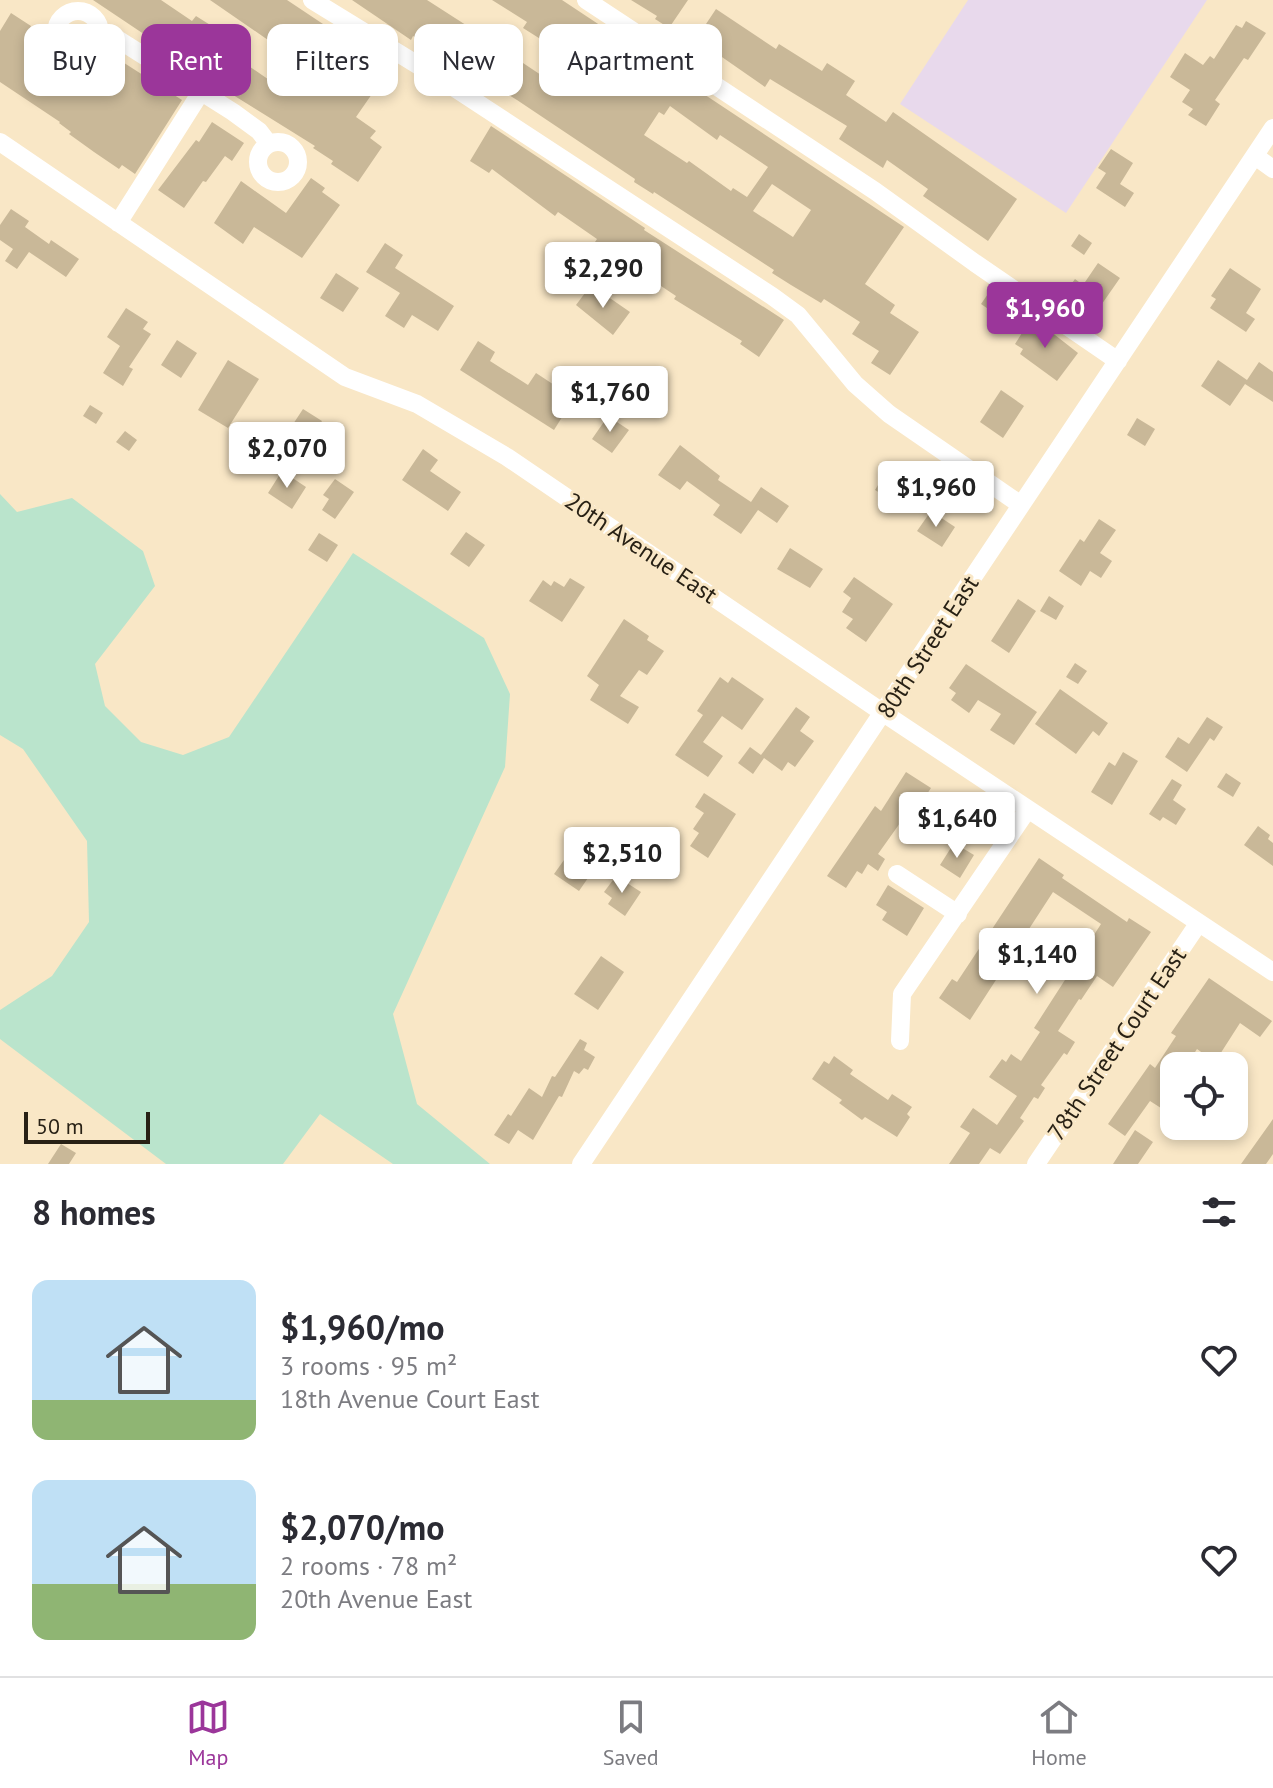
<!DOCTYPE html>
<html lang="en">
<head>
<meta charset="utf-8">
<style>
	:root { --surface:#fff; --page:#f7f7f7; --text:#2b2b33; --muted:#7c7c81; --line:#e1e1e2; --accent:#9b369a }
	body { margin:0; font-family:"PT Sans",sans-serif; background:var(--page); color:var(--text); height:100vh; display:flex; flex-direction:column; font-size:30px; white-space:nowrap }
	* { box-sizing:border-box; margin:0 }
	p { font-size:26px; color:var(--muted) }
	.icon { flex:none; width:44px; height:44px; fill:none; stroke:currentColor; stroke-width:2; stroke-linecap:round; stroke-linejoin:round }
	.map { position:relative; height:1164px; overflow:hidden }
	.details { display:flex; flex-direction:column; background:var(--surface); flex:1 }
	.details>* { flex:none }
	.hud { position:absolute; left:24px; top:24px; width:800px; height:72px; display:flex; gap:16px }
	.tools { position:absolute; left:1160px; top:1052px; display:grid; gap:16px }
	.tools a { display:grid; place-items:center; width:88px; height:88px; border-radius:16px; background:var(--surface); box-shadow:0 4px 12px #0003; font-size:40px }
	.scale { position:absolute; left:24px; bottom:20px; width:126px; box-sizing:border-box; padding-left:8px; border:4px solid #282115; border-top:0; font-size:22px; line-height:28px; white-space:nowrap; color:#282115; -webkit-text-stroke:6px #f9e7c6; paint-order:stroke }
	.price { position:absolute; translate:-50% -68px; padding:0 18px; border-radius:8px; background:#fff; color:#222; font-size:26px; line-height:52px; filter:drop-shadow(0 2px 4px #0008) }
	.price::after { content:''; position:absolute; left:50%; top:48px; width:24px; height:18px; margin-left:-12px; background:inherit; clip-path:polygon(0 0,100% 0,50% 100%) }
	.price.current { background:var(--accent); color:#fff }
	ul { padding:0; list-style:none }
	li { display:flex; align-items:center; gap:24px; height:200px; padding:0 32px }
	li span { display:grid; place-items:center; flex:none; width:224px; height:160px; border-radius:16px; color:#555 }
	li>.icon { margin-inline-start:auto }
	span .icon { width:96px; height:96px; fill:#fffc; stroke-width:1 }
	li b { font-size:34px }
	h2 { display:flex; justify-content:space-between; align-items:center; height:96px; padding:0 32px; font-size:34px }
	.chip { padding:0 28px; border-radius:16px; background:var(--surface); box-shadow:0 4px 12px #0003; font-size:28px; line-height:72px }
	.chip.current { background:var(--accent); color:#fff }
	.dock { display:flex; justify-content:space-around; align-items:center; height:112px; border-top:2px solid var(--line); background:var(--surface); font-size:22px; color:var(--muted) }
	.dock a { display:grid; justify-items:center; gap:4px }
	.dock .current { color:var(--accent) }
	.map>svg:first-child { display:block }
	.commercial { fill:#e8d9ec }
	.green { fill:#bae4cc }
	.building { fill:#c9b898; fill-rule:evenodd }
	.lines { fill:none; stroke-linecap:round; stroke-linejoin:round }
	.minor { stroke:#fff; stroke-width:18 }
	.labels { text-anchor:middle; stroke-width:6; stroke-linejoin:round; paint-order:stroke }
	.street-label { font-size:24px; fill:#282115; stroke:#f9e7c6 }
</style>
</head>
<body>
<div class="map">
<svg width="1273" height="1164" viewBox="0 0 1273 1164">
	<rect width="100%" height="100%" fill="#f9e7c6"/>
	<path class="commercial" d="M 968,0 L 1207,0 L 1066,213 L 900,104 Z"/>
	<path class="green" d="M 0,494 L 17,512 L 72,498 L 143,551 L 155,586 L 95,664 L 105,706 L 141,742 L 183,755 L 229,737 L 353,553 L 484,638 L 510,694 L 505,767 L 393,1014 L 417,1104 L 490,1164 L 393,1164 L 320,1114 L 283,1164 L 166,1164 L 0,1039 L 0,1010 L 52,976 L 89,922 L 87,841 L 23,749 L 0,735 Z"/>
	<path class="building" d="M 93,0 L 161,0 L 192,21 L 196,16 L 215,28 L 208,38 L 275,84 L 277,81 L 297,93 L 317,65 L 272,35 L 268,40 L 210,0 L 287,0 L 329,28 L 330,26 L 390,68 L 356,117 L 376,131 L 370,138 L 382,147 L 358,182 L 331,164 L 333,161 L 313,148 L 315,146 L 201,75 L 202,73 Z
		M 352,0 L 427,0 L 483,36 L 485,33 L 504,45 L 502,49 L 553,83 L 559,75 L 572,84 L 590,60 L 547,32 L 542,40 L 523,28 L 527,22 L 492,0 L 562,0 L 904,227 L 865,284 L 895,305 L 890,313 L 919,332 L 890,375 L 871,363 L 879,351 L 852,334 L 860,322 L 824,299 L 821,303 L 791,285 L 772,273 L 774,270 L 654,192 L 653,194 L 634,182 L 635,179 L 517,100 L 413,36 L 411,40 ZM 670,106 L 717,140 L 720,135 L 768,167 L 747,197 L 733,188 L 731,191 L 689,161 L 687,163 L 644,135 L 659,112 L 664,115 ZM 772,184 L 811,210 L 793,237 L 753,211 Z
		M 631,0 L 688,0 L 669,28 L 655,19 L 657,16 Z
		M 716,9 L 776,49 L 779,44 L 822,71 L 827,63 L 855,81 L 846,95 L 886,122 L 893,112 L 1017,199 L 988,241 L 923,196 L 928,189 L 887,160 L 883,168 L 839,139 L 847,126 L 770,79 L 765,87 L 696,39 Z
		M 11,13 L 31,26 L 29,31 L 46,42 L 43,48 L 88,78 L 107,52 L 182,100 L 135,174 L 122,165 L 119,169 L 94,152 L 69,134 L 71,132 L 59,123 L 60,122 L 0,82 L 0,31 Z
		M 1246,21 L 1266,33 L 1248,60 L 1244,58 L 1215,100 L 1220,104 L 1206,126 L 1188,115 L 1193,109 L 1182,102 L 1190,90 L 1170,77 L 1185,53 L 1203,65 L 1210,56 L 1214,59 L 1236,25 L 1242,28 Z
		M 212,122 L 244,143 L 232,161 L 225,156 L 206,182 L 203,181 L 184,208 L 158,190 L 196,140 L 199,142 Z
		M 491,126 L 645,228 L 644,230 L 784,320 L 759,357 L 740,344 L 742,341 L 674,299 L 676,296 L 595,242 L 597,239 L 558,212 L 555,216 L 492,169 L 489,173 L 470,161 Z
		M 1111,149 L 1133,163 L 1120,184 L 1134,193 L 1125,207 L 1096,188 L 1106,173 L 1098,168 Z
		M 311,178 L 325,188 L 322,192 L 340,205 L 302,258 L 254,227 L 243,244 L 214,223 L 241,181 L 286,213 Z
		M 11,209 L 29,221 L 25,227 L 49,244 L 51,240 L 79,259 L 66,277 L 29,252 L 17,269 L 5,261 L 13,249 L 0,240 L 0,225 Z
		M 1079,234 L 1092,243 L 1084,255 L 1071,246 Z
		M 385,243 L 403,255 L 395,268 L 454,306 L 438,331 L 412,315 L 404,328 L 385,316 L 400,293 L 366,272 Z
		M 1098,263 L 1120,278 L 1097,311 L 1067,290 L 1075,279 L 1083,285 Z
		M 1230,268 L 1261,289 L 1246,313 L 1255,319 L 1246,332 L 1210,308 L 1216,299 L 1211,296 Z
		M 336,273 L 359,288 L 343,312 L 320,298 Z
		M 591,285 L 630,312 L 613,335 L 576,305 Z
		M 990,291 L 1009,303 L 1000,317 L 981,304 Z
		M 126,308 L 148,322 L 143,329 L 151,334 L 129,367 L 133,369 L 123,386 L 103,373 L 120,346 L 107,337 Z
		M 1032,317 L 1078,353 L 1057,381 L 1020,354 L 1023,349 L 1015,344 Z
		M 177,340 L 197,353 L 181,378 L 161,365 Z
		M 478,341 L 495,352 L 490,361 L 528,385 L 536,373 L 574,398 L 554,430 L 460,370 Z
		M 228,360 L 259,379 L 228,428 L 198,410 Z
		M 1218,360 L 1247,380 L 1259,362 L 1273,372 L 1273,402 L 1245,384 L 1230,406 L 1201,386 Z
		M 1001,390 L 1024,406 L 1003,438 L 980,422 Z
		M 90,405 L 103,413 L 96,424 L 83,416 Z
		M 303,409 L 322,421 L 294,466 L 274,453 Z
		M 608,416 L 629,430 L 612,453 L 592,439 Z
		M 1137,418 L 1155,429 L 1145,446 L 1127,435 Z
		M 125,431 L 137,440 L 129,451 L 116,442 Z
		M 680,445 L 720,476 L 718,480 L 751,502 L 761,487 L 789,506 L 777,523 L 758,510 L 741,534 L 713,515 L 720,505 L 687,481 L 680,490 L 658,475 Z
		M 423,449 L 438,460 L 430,471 L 461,492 L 448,511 L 402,480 Z
		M 933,462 L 964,483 L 951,501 L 920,480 Z
		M 282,471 L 306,487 L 292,509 L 268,493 Z
		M 884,475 L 898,483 L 888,498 L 875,490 Z
		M 335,479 L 354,492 L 335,519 L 322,510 L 329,499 L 323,495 Z
		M 931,511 L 955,527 L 942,547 L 917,531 Z
		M 1099,519 L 1116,530 L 1100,553 L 1112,561 L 1101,578 L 1090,571 L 1081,586 L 1059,571 L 1080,539 L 1084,542 Z
		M 466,532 L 485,545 L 469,567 L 450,554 Z
		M 319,533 L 338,545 L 327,562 L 308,550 Z
		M 790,548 L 823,569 L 810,588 L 777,569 Z
		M 854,577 L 893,604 L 866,642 L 846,628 L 853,619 L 842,612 L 851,598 L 843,592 Z
		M 570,578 L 585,587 L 562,622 L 529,601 L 543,580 L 551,586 L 554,581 L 564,587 Z
		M 1049,596 L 1064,606 L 1056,620 L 1040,611 Z
		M 1018,599 L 1036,611 L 1009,653 L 991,641 Z
		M 624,619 L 649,636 L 647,640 L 664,651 L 647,675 L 639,670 L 620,696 L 639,707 L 628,724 L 590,700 L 599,685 L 587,676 Z
		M 1075,663 L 1087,671 L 1078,684 L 1066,677 Z
		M 966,664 L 1037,712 L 1014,745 L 990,730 L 1001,714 L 978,700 L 969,713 L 951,700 L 956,693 L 949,688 Z
		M 720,677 L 728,683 L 732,677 L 764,699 L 742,730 L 722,716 L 703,742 L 723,756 L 708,777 L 675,755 L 703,715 L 697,711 Z
		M 1060,689 L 1108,723 L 1099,736 L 1093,731 L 1076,754 L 1035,724 Z
		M 796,707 L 810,717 L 800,731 L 814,741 L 795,767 L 788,762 L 782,771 L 764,758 L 753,774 L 738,763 L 750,747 L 761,755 Z
		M 1207,717 L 1223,727 L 1214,741 L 1210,738 L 1187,772 L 1165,757 L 1178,737 L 1189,744 Z
		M 1123,752 L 1138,761 L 1112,805 L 1091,792 L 1109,762 L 1115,766 Z
		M 906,772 L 931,788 L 915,812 L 910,809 L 878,854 L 885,859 L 878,871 L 868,864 L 862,874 L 857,871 L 846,888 L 827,876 L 875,806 L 881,811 Z
		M 1226,773 L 1241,783 L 1233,797 L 1217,787 Z
		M 1172,779 L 1182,785 L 1173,800 L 1186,809 L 1176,825 L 1163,817 L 1160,821 L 1149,814 Z
		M 704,793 L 736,814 L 708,858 L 690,846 L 699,833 L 693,829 L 704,813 L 695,807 Z
		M 962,806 L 978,817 L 969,831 L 952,820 Z
		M 1258,826 L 1270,835 L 1268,839 L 1273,843 L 1273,866 L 1244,845 Z
		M 954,843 L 974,855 L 960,878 L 940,865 Z
		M 1039,858 L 1064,875 L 1062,878 L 1127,922 L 1129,918 L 1151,932 L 1113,987 L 1097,976 L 1081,1000 L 1079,999 L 1058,1031 L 1075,1042 L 1067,1055 L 1064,1053 L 1041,1085 L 1045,1088 L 1038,1099 L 1034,1097 L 1020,1118 L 1024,1121 L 1000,1154 L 990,1148 L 979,1164 L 949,1164 L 970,1133 L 960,1127 L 973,1108 L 997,1125 L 1017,1096 L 989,1077 L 1002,1059 L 1006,1062 L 1011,1054 L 1021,1061 L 1040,1032 L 1034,1028 L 1101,924 L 1053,892 L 970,1020 L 939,998 L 952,979 L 957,982 Z
		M 564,860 L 588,878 L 579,891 L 554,874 Z
		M 616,876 L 641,892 L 625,916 L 608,904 L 612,898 L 604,892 Z
		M 888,885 L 924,908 L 907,936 L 882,920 L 887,912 L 876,905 Z
		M 601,956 L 624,972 L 598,1010 L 574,994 Z
		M 1209,978 L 1272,1021 L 1260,1037 L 1240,1023 L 1215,1062 L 1197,1049 L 1186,1066 L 1174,1066 L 1174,1109 L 1168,1104 L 1164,1110 L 1150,1101 L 1125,1136 L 1108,1124 L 1150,1064 L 1155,1068 L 1176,1036 L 1171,1033 Z
		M 580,1039 L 587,1043 L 584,1050 L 595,1057 L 588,1070 L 584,1068 L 579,1074 L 574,1071 L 562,1097 L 559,1096 L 533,1140 L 518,1130 L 509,1144 L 494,1135 L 508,1114 L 511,1116 L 529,1088 L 542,1097 L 552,1076 L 555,1077 Z
		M 834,1056 L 853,1070 L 850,1074 L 888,1100 L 892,1094 L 912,1107 L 907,1114 L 910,1117 L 897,1137 L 865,1117 L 862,1120 L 839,1103 L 842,1100 L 812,1079 L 824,1061 L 829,1064 Z
		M 1273,1119 L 1273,1154 L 1266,1164 L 1241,1164 Z
		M 1135,1130 L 1153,1142 L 1138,1164 L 1113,1164 Z
		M 61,1144 L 76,1153 L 69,1164 L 48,1164 Z"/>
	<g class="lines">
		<path class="minor" d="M 312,0 L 447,83 L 772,296 L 798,315 L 855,384 L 889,414 L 1021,505
			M 586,0 L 875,191 L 975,263 L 1118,361
			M56 33a22 22 0 1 1 44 0a22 22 0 1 1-44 0Z
			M 100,32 L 119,40 L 233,112 L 259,131 L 269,144
			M 0,142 L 345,377 L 417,404 L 507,457 L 885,714 L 1273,972
			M258 162a20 20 0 1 1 40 0a20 20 0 1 1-40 0Z
			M 1255,156 L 1273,169
			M 118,223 L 201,92
			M 897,874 L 958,914
			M 900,1041 L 902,994 L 1028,809
			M 581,1164 C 813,820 1043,474 1273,128
			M 1036,1164 L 1198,924"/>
	</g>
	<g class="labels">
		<g class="street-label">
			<text transform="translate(641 548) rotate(34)" y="8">20th Avenue East</text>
			<text transform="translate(928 647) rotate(-57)" y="8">80th Street East</text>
			<text transform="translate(1117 1044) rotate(-56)" y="8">78th Street Court East</text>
		</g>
	</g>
</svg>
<div class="tools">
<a><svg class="icon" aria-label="locate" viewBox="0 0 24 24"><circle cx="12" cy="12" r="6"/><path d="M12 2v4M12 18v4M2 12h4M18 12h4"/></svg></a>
</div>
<div class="scale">50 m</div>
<b class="price" style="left:603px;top:310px">$2,290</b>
<b class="price current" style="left:1045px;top:350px">$1,960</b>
<b class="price" style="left:610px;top:434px">$1,760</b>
<b class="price" style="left:287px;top:490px">$2,070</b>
<b class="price" style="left:936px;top:529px">$1,960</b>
<b class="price" style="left:957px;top:860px">$1,640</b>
<b class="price" style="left:622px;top:895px">$2,510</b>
<b class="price" style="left:1037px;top:996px">$1,140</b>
<div class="hud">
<a class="chip">Buy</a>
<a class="chip current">Rent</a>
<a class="chip">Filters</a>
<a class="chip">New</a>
<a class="chip">Apartment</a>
</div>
</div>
<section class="details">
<h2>8 homes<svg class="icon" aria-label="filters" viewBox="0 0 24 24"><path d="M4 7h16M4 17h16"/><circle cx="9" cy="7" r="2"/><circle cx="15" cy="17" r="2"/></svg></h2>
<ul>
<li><span style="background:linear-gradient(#bfe0f5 75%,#8fb573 0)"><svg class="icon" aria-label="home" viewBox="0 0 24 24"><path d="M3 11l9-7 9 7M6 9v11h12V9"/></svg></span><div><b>$1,960/mo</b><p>3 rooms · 95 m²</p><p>18th Avenue Court East</p></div><svg class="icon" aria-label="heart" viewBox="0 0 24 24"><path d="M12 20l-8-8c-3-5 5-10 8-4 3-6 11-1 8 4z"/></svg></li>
<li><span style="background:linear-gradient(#bfe0f5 65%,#8fb573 0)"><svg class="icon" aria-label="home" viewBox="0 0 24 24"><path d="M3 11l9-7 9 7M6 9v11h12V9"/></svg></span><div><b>$2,070/mo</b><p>2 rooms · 78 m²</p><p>20th Avenue East</p></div><svg class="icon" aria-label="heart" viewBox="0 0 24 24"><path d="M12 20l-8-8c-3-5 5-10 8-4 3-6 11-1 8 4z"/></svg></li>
</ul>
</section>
<nav class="dock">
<a class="current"><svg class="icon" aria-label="map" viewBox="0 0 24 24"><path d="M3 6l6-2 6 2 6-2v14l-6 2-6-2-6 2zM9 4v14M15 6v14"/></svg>Map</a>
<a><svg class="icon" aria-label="saved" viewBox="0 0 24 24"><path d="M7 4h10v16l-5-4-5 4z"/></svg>Saved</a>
<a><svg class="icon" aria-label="home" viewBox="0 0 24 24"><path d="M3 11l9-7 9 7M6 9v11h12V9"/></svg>Home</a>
</nav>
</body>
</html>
